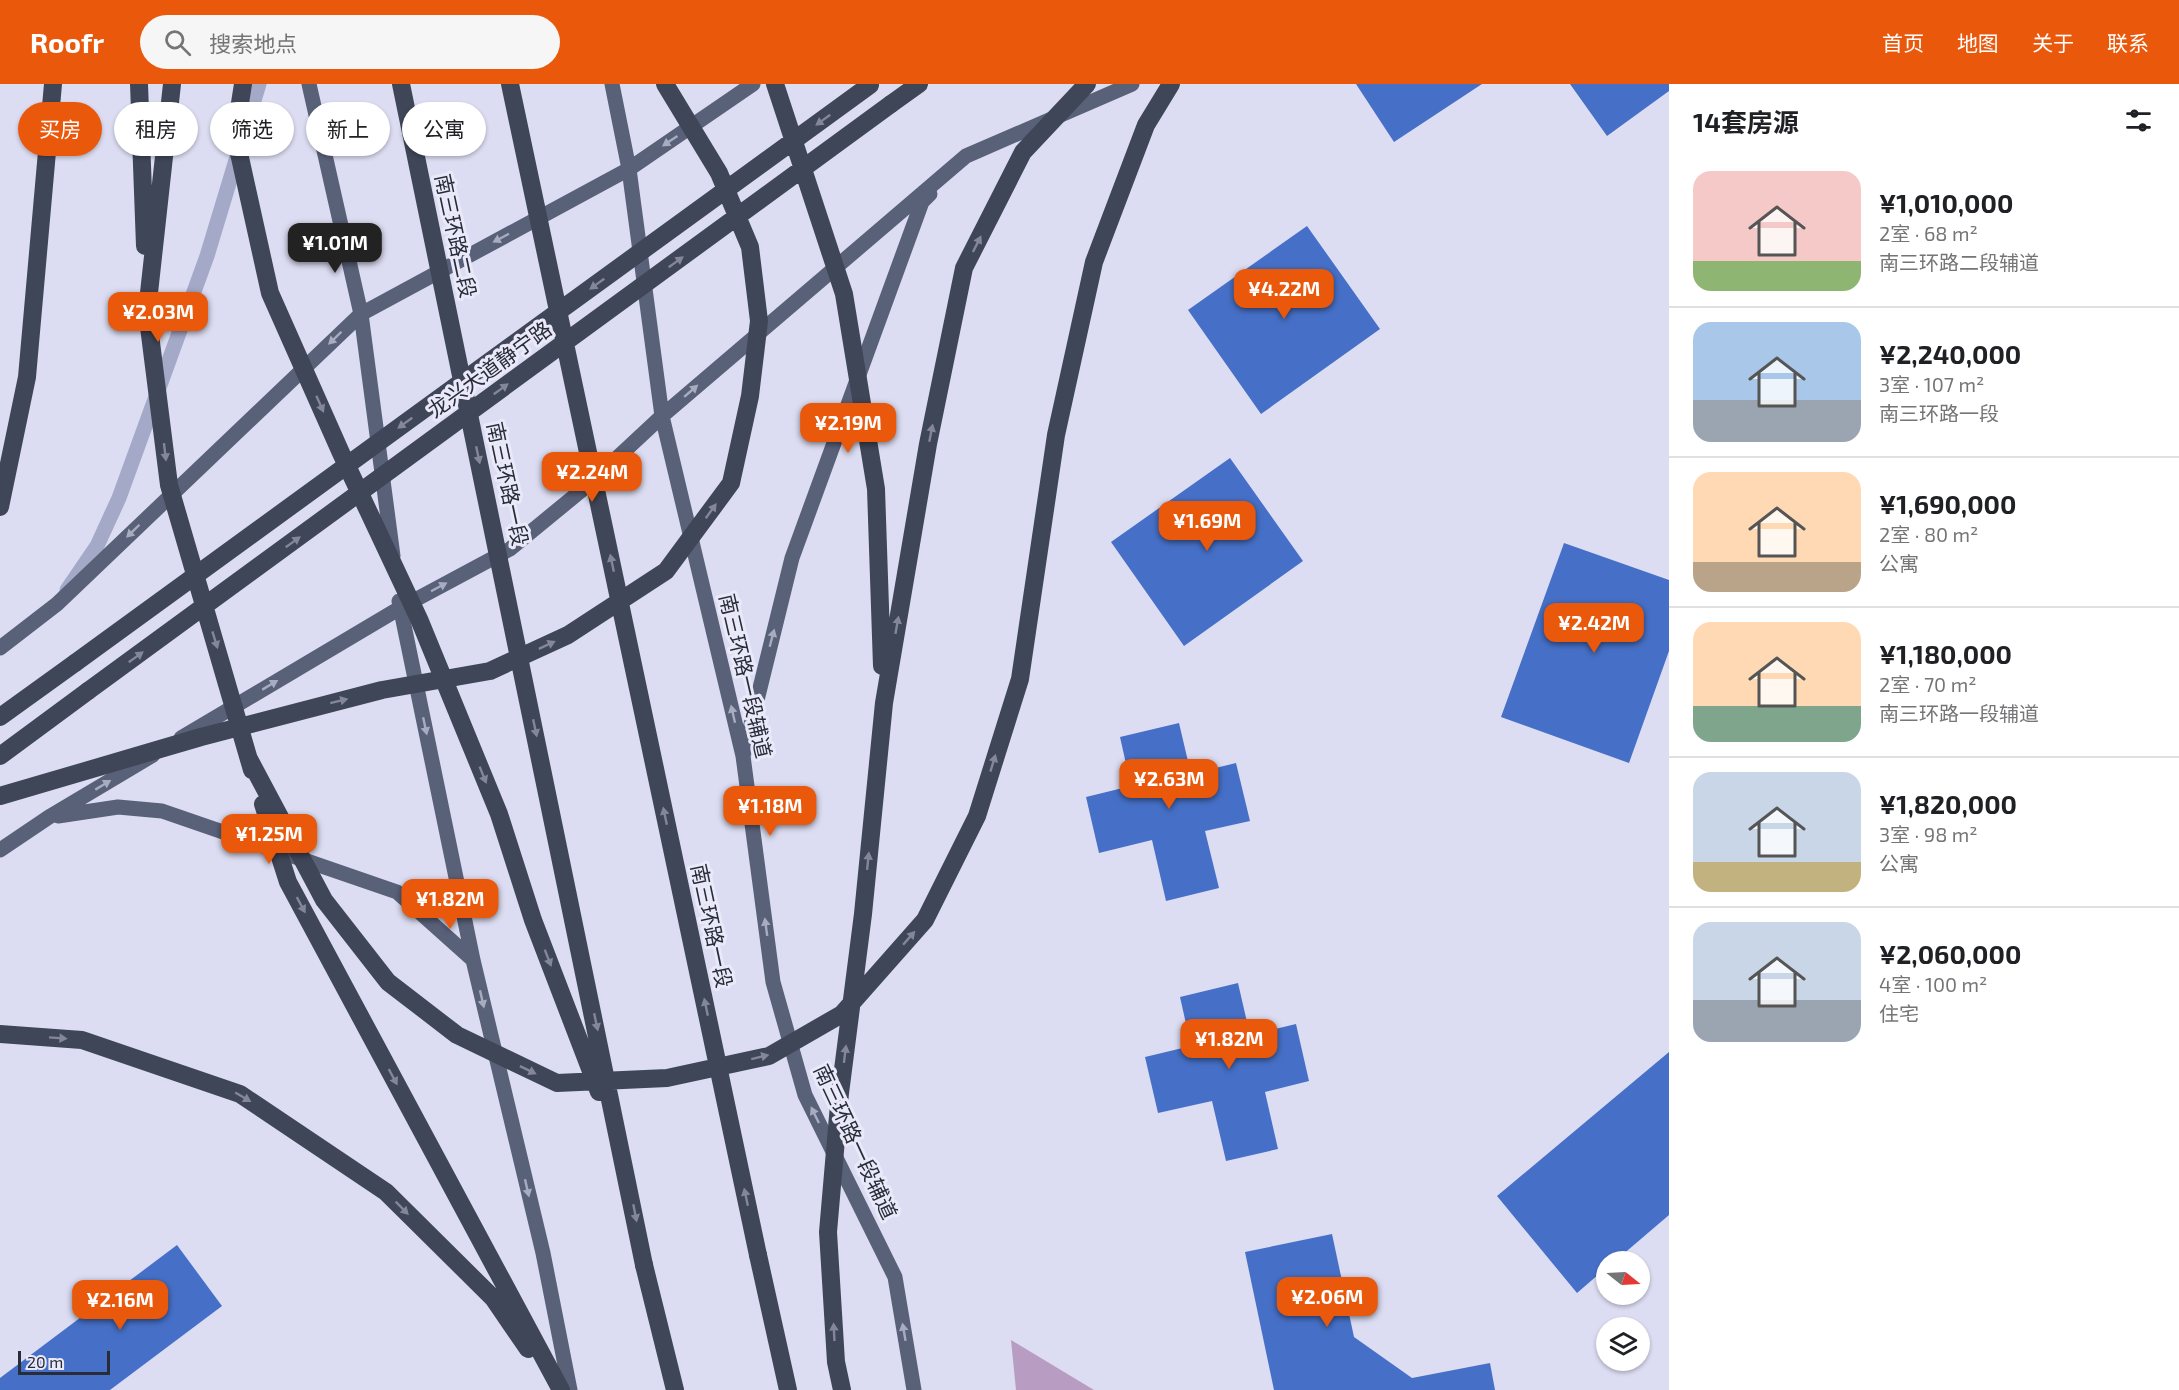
<!DOCTYPE html>
<html lang="zh">
<head>
<meta charset="utf-8">
<style>
	:root { --surface:#fff; --page:#f6f6f6; --text:#202124; --muted:#757577; --line:#e0e0e0; --accent:#ea580c }
	body { margin:0; font-family:"Exo 2","Noto Sans SC",sans-serif; background:var(--page); color:var(--text); height:100vh; display:flex; flex-direction:column; font-size:22px; white-space:nowrap }
	* { box-sizing:border-box; margin:0 }
	p { font-size:20px; color:var(--muted) }
	.icon { flex:none; width:33px; height:33px; fill:none; stroke:currentColor; stroke-width:2; stroke-linecap:round; stroke-linejoin:round }
	.map { position:relative; flex:1; overflow:hidden }
	.sheet { display:flex; flex-direction:column; background:var(--surface); width:510px }
	.sheet>* { flex:none }
	.top-card { position:absolute; left:18px; top:18px; width:570px; height:54px; display:flex; gap:12px }
	.needle { width:39px; rotate:108deg }
	.tools { position:absolute; left:1596px; top:1167px; display:grid; gap:12px }
	.tools a { display:grid; place-items:center; width:54px; height:54px; border-radius:50%; background:var(--surface); box-shadow:0 2px 4px #0004; font-size:30px }
	.scale { position:absolute; left:18px; bottom:15px; width:92px; box-sizing:border-box; padding-left:6px; border:3px solid #282c37; border-top:0; font-size:16px; line-height:21px; white-space:nowrap; color:#282c37; -webkit-text-stroke:4px #e9e9fa; paint-order:stroke }
	.price { position:absolute; translate:-50% -51px; padding:0 14px; border-radius:12px; background:var(--accent); color:#fff; font-size:20px; line-height:39px; filter:drop-shadow(0 2px 3px #0008) }
	.price::after { content:''; position:absolute; left:50%; top:36px; width:18px; height:14px; margin-left:-9px; background:inherit; clip-path:polygon(0 0,100% 0,50% 100%) }
	.price.on { background:#222; color:#fff }
	ul { padding:0; list-style:none }
	li { display:flex; align-items:center; gap:18px; height:150px; padding:0 24px }
	li+li { border-top:2px solid var(--line) }
	li span { display:grid; place-items:center; flex:none; width:168px; height:120px; border-radius:18px; color:#555 }
	li>.icon { margin-inline-start:auto }
	span .icon { width:72px; height:72px; fill:#fffc; stroke-width:1 }
	li b { font-size:26px }
	h2 { display:flex; justify-content:space-between; align-items:center; height:72px; padding:0 24px; font-size:26px }
	.pill { padding:0 21px; border-radius:27px; background:var(--surface); box-shadow:0 2px 4px #0004; font-size:21px; line-height:54px }
	.pill.on { background:var(--accent); color:#fff }
	header { display:flex; align-items:center; gap:36px; box-sizing:border-box; height:84px; padding:0 30px; background:var(--accent); color:#fff }
	header strong { font-size:28px }
	nav { display:flex; gap:33px; margin-inline-start:auto; font-size:21px }
	.search { width:420px; height:54px; background:var(--page); display:flex; align-items:center; gap:15px; box-sizing:border-box; padding:0 21px; border-radius:33px; color:var(--muted); font-size:22px }
	main { display:flex; flex:1; min-height:0 }
	.map>svg:first-child { display:block }
	.green { fill:#b99cc2 }
	.building { fill:#4670c7 }
	.lines { fill:none; stroke-linecap:round; stroke-linejoin:round }
	.minor { stroke:#a5a9c8; stroke-width:15 }
	.major { stroke:#596179; stroke-width:15 }
	.highway { stroke:#3f4658; stroke-width:18 }
	.highway-bridge { stroke:#3f4658; stroke-width:18 }
	.oneway { fill:#838799 }
	.oneway2 { fill:#a8acc0 }
	.labels { text-anchor:middle; stroke-width:6; stroke-linejoin:round; paint-order:stroke }
	.street-label { font-size:21px; fill:#282c37; stroke:#e9e9fa }
</style>
</head>
<body>
<header>
<strong>Roofr</strong>
<div class="search"><svg class="icon" aria-label="search" viewBox="0 0 24 24"><circle cx="10" cy="10" r="6"/><path d="M15 15l6 6"/></svg>搜索地点</div>
<nav><a>首页</a><a>地图</a><a>关于</a><a>联系</a></nav>
</header>
<main>
<div class="map">
<svg width="1669" height="1306" viewBox="0 0 1669 1306">
	<rect width="100%" height="100%" fill="#dcddf2"/>
	<path class="green" d="M 1011,1256 L 1094,1306 L 1016,1306 Z"/>
	<path class="building" d="M 1356,0 L 1482,0 L 1394,58 Z
		M 1570,0 L 1669,0 L 1669,7 L 1607,52 Z
		M 1307,142 L 1380,245 L 1261,330 L 1188,226 Z
		M 1230,374 L 1303,477 L 1184,562 L 1111,458 Z
		M 1564,459 L 1669,496 L 1669,567 L 1629,679 L 1501,633 Z
		M 1179,639 L 1191,690 L 1236,679 L 1250,737 L 1205,747 L 1219,804 L 1166,817 L 1152,756 L 1099,769 L 1086,713 L 1131,702 L 1120,653 Z
		M 1238,899 L 1250,951 L 1296,940 L 1309,997 L 1265,1008 L 1278,1065 L 1226,1077 L 1212,1017 L 1158,1029 L 1145,973 L 1191,962 L 1180,913 Z
		M 1669,968 L 1669,1131 L 1614,1178 L 1606,1178 L 1606,1184 L 1577,1209 L 1497,1112 Z
		M 1332,1150 L 1354,1253 L 1412,1294 L 1490,1279 L 1495,1306 L 1274,1306 L 1245,1168 Z
		M 177,1161 L 222,1222 L 110,1306 L 0,1306 L 0,1294 Z"/>
	<g class="lines">
		<path class="minor" d="M 67,506 L 97,462 L 119,414 L 207,172 L 259,0"/>
		<path class="major" d="M 309,0 L 361,230 L 393,472
			M 612,0 L 629,85 L 662,332 L 743,672 L 773,898 L 805,1011 L 895,1193 L 914,1306
			M 399,517 L 473,876 L 543,1169 L 570,1306
			M 0,564 L 57,520 L 361,230 L 629,85 L 753,0
			M 181,654 L 400,524 L 510,465 L 588,401 L 662,332 L 966,72 L 1132,0
			M 744,669 L 792,474 L 922,118 L 930,110
			M 58,732 L 118,723 L 162,727 L 397,808 L 473,876
			M 0,766 L 49,733 L 153,671"/>
		<path class="highway" d="M 139,0 L 145,162
			M 891,20 L 919,0
			M 147,227 L 172,0
			M 0,423 L 27,293 L 53,0
			M 0,633 L 75,579
			M 0,672 L 88,607
			M 758,1171 L 788,1306
			M 644,1181 L 675,1306"/>
		<path class="highway-bridge" d="M 243,0 L 235,51 L 270,209 L 341,369 L 419,535 L 499,730 L 533,836 L 599,1008
			M 401,0 L 644,1181
			M 510,0 L 758,1171
			M 775,0 L 844,210 L 876,405 L 882,582
			M 147,227 L 169,401 L 252,686
			M 75,579 L 870,1
			M 88,607 L 891,20
			M 249,675 L 324,816 L 388,898 L 457,951 L 557,999 L 667,994 L 769,972 L 842,930 L 925,836 L 977,732 L 1020,595 L 1056,351 L 1094,178 L 1146,41 L 1171,0
			M 0,712 L 201,653 L 382,606 L 490,587 L 568,551 L 666,487 L 731,399 L 750,312 L 759,237 L 750,163 L 719,89 L 665,0
			M 263,720 L 288,798 L 561,1306
			M 0,950 L 82,956 L 240,1010 L 386,1108 L 493,1214 L 528,1265
			M 842,1306 L 836,1278 L 828,1148 L 840,1009 L 863,830 L 884,619 L 928,360 L 964,184 L 1023,68 L 1087,0"/>
	</g>
	<defs><path id="oneway-solid" d="M-6-.8H1V-3.2L6.5 0L1 3.2V.8H-6Z" transform="scale(1.5)"/></defs>
	<g class="oneway">
		<use href="#oneway-solid" transform="translate(823 36) rotate(144)"/>
		<use href="#oneway-solid" transform="translate(977 160) rotate(-63)"/>
		<use href="#oneway-solid" transform="translate(676 178) rotate(-36)"/>
		<use href="#oneway-solid" transform="translate(597 200) rotate(144)"/>
		<use href="#oneway-solid" transform="translate(501 305) rotate(-36)"/>
		<use href="#oneway-solid" transform="translate(320 320) rotate(66)"/>
		<use href="#oneway-solid" transform="translate(405 339) rotate(144)"/>
		<use href="#oneway-solid" transform="translate(931 349) rotate(-79)"/>
		<use href="#oneway-solid" transform="translate(165 368) rotate(83)"/>
		<use href="#oneway-solid" transform="translate(478 371) rotate(78)"/>
		<use href="#oneway-solid" transform="translate(711 427) rotate(-54)"/>
		<use href="#oneway-solid" transform="translate(293 458) rotate(-36)"/>
		<use href="#oneway-solid" transform="translate(612 479) rotate(-102)"/>
		<use href="#oneway-solid" transform="translate(897 541) rotate(-80)"/>
		<use href="#oneway-solid" transform="translate(215 556) rotate(73)"/>
		<use href="#oneway-solid" transform="translate(547 561) rotate(-25)"/>
		<use href="#oneway-solid" transform="translate(136 573) rotate(-36)"/>
		<use href="#oneway-solid" transform="translate(339 617) rotate(-14)"/>
		<use href="#oneway-solid" transform="translate(535 644) rotate(78)"/>
		<use href="#oneway-solid" transform="translate(993 679) rotate(-73)"/>
		<use href="#oneway-solid" transform="translate(483 691) rotate(68)"/>
		<use href="#oneway-solid" transform="translate(665 732) rotate(-102)"/>
		<use href="#oneway-solid" transform="translate(868 777) rotate(-84)"/>
		<use href="#oneway-solid" transform="translate(301 821) rotate(62)"/>
		<use href="#oneway-solid" transform="translate(909 854) rotate(-49)"/>
		<use href="#oneway-solid" transform="translate(548 874) rotate(69)"/>
		<use href="#oneway-solid" transform="translate(706 923) rotate(-102)"/>
		<use href="#oneway-solid" transform="translate(596 938) rotate(78)"/>
		<use href="#oneway-solid" transform="translate(58 954) rotate(4)"/>
		<use href="#oneway-solid" transform="translate(845 970) rotate(-83)"/>
		<use href="#oneway-solid" transform="translate(760 973) rotate(-14)"/>
		<use href="#oneway-solid" transform="translate(528 986) rotate(26)"/>
		<use href="#oneway-solid" transform="translate(393 993) rotate(62)"/>
		<use href="#oneway-solid" transform="translate(243 1013) rotate(30)"/>
		<use href="#oneway-solid" transform="translate(746 1113) rotate(-102)"/>
		<use href="#oneway-solid" transform="translate(402 1124) rotate(45)"/>
		<use href="#oneway-solid" transform="translate(635 1129) rotate(79)"/>
		<use href="#oneway-solid" transform="translate(834 1248) rotate(-93)"/>
	</g>
	<g class="oneway2">
		<use href="#oneway-solid" transform="translate(670 57) rotate(146)"/>
		<use href="#oneway-solid" transform="translate(501 154) rotate(152)"/>
		<use href="#oneway-solid" transform="translate(335 254) rotate(136)"/>
		<use href="#oneway-solid" transform="translate(691 307) rotate(-41)"/>
		<use href="#oneway-solid" transform="translate(133 447) rotate(136)"/>
		<use href="#oneway-solid" transform="translate(439 503) rotate(-28)"/>
		<use href="#oneway-solid" transform="translate(772 554) rotate(-75)"/>
		<use href="#oneway-solid" transform="translate(270 601) rotate(-31)"/>
		<use href="#oneway-solid" transform="translate(733 630) rotate(-103)"/>
		<use href="#oneway-solid" transform="translate(425 642) rotate(78)"/>
		<use href="#oneway-solid" transform="translate(103 701) rotate(-31)"/>
		<use href="#oneway-solid" transform="translate(766 843) rotate(-98)"/>
		<use href="#oneway-solid" transform="translate(482 915) rotate(77)"/>
		<use href="#oneway-solid" transform="translate(815 1031) rotate(-116)"/>
		<use href="#oneway-solid" transform="translate(527 1104) rotate(77)"/>
		<use href="#oneway-solid" transform="translate(904 1248) rotate(-100)"/>
	</g>
	<g class="labels">
		<g class="street-label">
			<text transform="translate(455 152) rotate(78)" y="7">南三环路二段</text>
			<text transform="translate(490 286) rotate(-36)" y="7">龙兴大道静宁路</text>
			<text transform="translate(507 400) rotate(78)" y="7">南三环路一段</text>
			<text transform="translate(745 592) rotate(77)" y="7">南三环路一段辅道</text>
			<text transform="translate(711 842) rotate(78)" y="7">南三环路一段</text>
			<text transform="translate(855 1058) rotate(65)" y="7">南三环路一段辅道</text>
		</g>
	</g>
</svg>
<div class="tools">
<a><svg class="needle" viewBox="-14 -14 28 28"><path d="M0-13l5 13h-10z" fill="#e53935"/><path d="M0 13l5-13h-10z" fill="#757577"/></svg></a>
<a><svg class="icon" aria-label="layers" viewBox="0 0 24 24"><path d="M12 4l9 5-9 5-9-5zM3 14l9 5 9-5"/></svg></a>
</div>
<div class="scale">20 m</div>
<b class="price on" style="left:335px;top:190px">¥1.01M</b>
<b class="price" style="left:1284px;top:236px">¥4.22M</b>
<b class="price" style="left:158px;top:259px">¥2.03M</b>
<b class="price" style="left:848px;top:370px">¥2.19M</b>
<b class="price" style="left:592px;top:419px">¥2.24M</b>
<b class="price" style="left:1207px;top:468px">¥1.69M</b>
<b class="price" style="left:1594px;top:570px">¥2.42M</b>
<b class="price" style="left:1169px;top:726px">¥2.63M</b>
<b class="price" style="left:770px;top:753px">¥1.18M</b>
<b class="price" style="left:269px;top:781px">¥1.25M</b>
<b class="price" style="left:450px;top:846px">¥1.82M</b>
<b class="price" style="left:1229px;top:986px">¥1.82M</b>
<b class="price" style="left:1327px;top:1244px">¥2.06M</b>
<b class="price" style="left:120px;top:1247px">¥2.16M</b>
<div class="top-card">
<a class="pill on">买房</a>
<a class="pill">租房</a>
<a class="pill">筛选</a>
<a class="pill">新上</a>
<a class="pill">公寓</a>
</div>
</div>
<section class="sheet">
<h2>14套房源<svg class="icon" aria-label="filters" viewBox="0 0 24 24"><path d="M4 7h16M4 17h16"/><circle cx="9" cy="7" r="2"/><circle cx="15" cy="17" r="2"/></svg></h2>
<ul>
<li><span style="background:linear-gradient(#f6c9c9 75%,#8fb573 0)"><svg class="icon" aria-label="home" viewBox="0 0 24 24"><path d="M3 11l9-7 9 7M6 9v11h12V9"/></svg></span><div><b>¥1,010,000</b><p>2室 · 68 m²</p><p>南三环路二段辅道</p></div></li>
<li><span style="background:linear-gradient(#a9c7e8 65%,#9aa5b1 0)"><svg class="icon" aria-label="home" viewBox="0 0 24 24"><path d="M3 11l9-7 9 7M6 9v11h12V9"/></svg></span><div><b>¥2,240,000</b><p>3室 · 107 m²</p><p>南三环路一段</p></div></li>
<li><span style="background:linear-gradient(#ffd9b3 75%,#b9a48a 0)"><svg class="icon" aria-label="home" viewBox="0 0 24 24"><path d="M3 11l9-7 9 7M6 9v11h12V9"/></svg></span><div><b>¥1,690,000</b><p>2室 · 80 m²</p><p>公寓</p></div></li>
<li><span style="background:linear-gradient(#ffd9b3 70%,#7fa58c 0)"><svg class="icon" aria-label="home" viewBox="0 0 24 24"><path d="M3 11l9-7 9 7M6 9v11h12V9"/></svg></span><div><b>¥1,180,000</b><p>2室 · 70 m²</p><p>南三环路一段辅道</p></div></li>
<li><span style="background:linear-gradient(#c9d6e8 75%,#c2b280 0)"><svg class="icon" aria-label="home" viewBox="0 0 24 24"><path d="M3 11l9-7 9 7M6 9v11h12V9"/></svg></span><div><b>¥1,820,000</b><p>3室 · 98 m²</p><p>公寓</p></div></li>
<li><span style="background:linear-gradient(#c9d6e8 65%,#9aa5b1 0)"><svg class="icon" aria-label="home" viewBox="0 0 24 24"><path d="M3 11l9-7 9 7M6 9v11h12V9"/></svg></span><div><b>¥2,060,000</b><p>4室 · 100 m²</p><p>住宅</p></div></li>
</ul>
</section>
</main>
</body>
</html>
